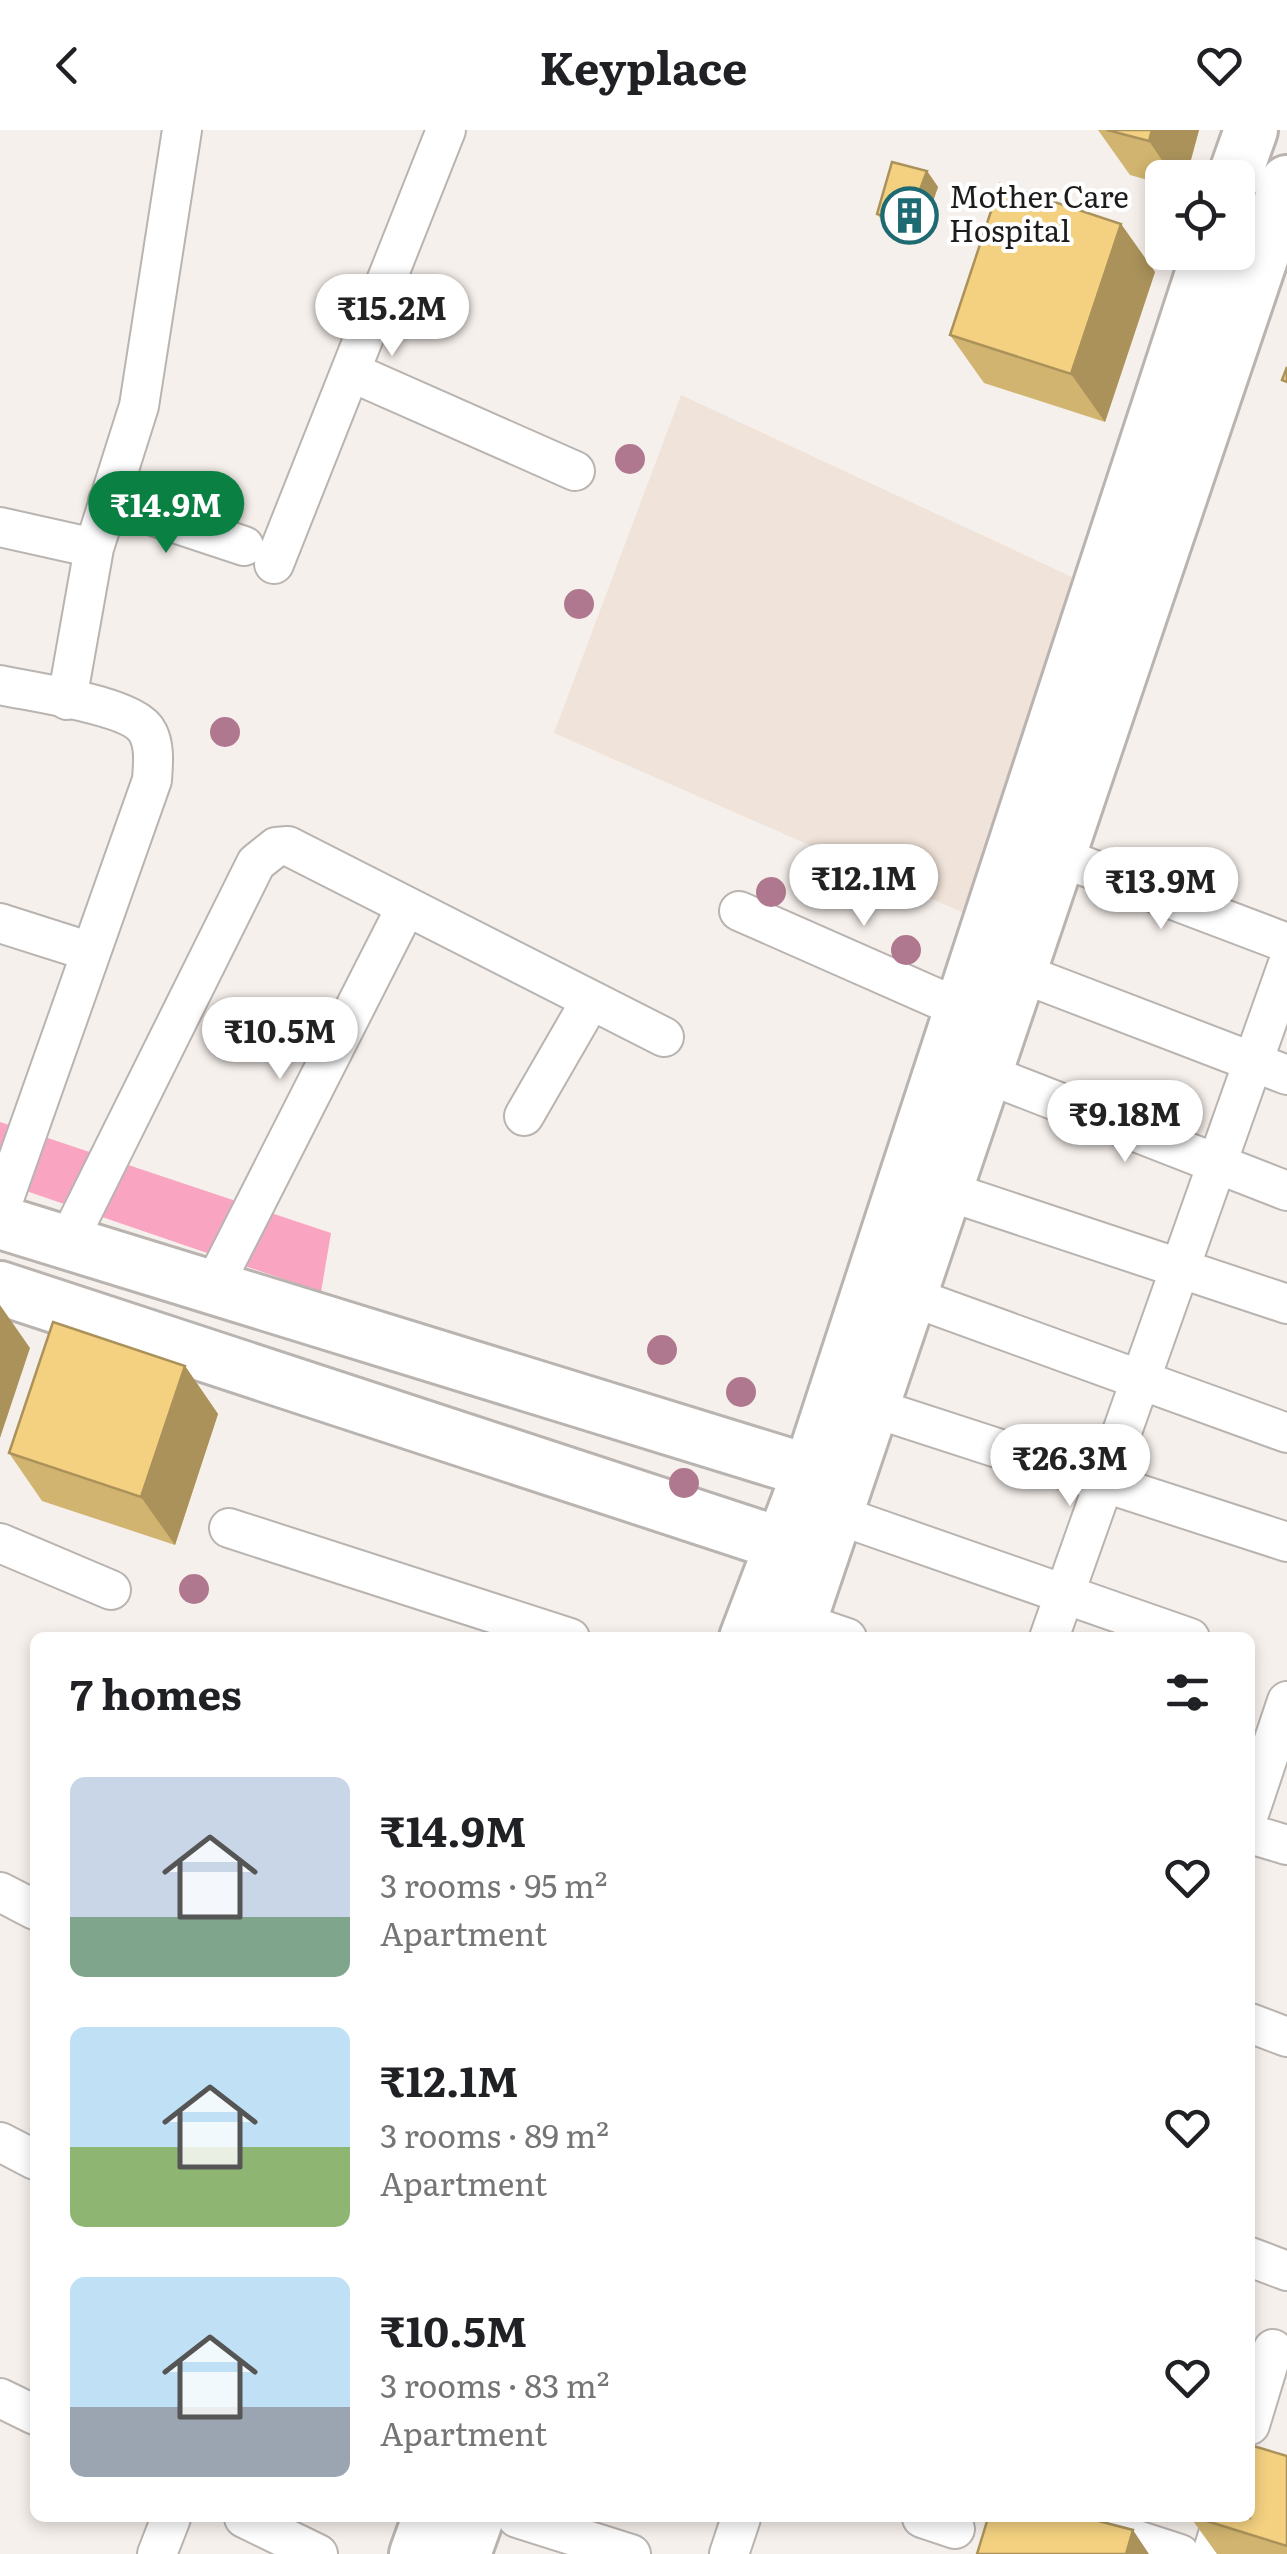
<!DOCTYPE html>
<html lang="en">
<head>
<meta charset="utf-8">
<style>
	:root { --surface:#fff; --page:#f2f2f2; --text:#202124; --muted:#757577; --accent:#0b8043 }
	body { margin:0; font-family:Literata,serif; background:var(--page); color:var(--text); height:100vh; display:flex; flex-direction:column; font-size:38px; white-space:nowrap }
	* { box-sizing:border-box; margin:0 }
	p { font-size:32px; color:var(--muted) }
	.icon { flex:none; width:55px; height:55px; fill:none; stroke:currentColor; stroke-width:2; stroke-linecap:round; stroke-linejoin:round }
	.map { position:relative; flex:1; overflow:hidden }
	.panel { position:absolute; left:30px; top:1502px; width:1225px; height:890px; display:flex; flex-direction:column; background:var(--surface); border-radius:15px; box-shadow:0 5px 15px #0003 }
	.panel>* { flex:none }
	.controls { position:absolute; left:1145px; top:30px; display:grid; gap:20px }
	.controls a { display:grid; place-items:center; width:110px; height:110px; border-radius:15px; background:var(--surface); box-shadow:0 5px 15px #0003; font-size:50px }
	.price { position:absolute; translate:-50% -85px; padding:0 22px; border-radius:35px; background:#fff; color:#222; font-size:32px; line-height:65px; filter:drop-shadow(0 2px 5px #0008) }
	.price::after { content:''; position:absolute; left:50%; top:60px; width:30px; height:22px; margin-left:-15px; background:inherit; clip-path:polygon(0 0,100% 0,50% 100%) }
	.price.selected { background:var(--accent); color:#fff }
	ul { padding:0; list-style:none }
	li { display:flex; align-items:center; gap:30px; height:250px; padding:0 40px }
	li span { display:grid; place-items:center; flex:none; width:280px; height:200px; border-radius:15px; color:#555 }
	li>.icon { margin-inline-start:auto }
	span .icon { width:120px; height:120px; fill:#fffc; stroke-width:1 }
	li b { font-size:42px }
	h2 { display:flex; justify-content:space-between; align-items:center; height:120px; padding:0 40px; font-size:42px }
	header { display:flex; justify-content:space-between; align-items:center; height:130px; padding:0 40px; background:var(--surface); font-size:45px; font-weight:700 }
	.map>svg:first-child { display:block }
	.built { fill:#f0e3d9 }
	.forest { fill:#f9a4c0 }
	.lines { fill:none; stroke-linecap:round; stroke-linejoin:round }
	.street-casing { stroke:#bab4b0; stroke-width:42 }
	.secondary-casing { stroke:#bab4b0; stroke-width:58 }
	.street { stroke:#fff; stroke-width:38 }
	.secondary { stroke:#fff; stroke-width:52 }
	.tree { fill:#b0788e }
	.wall { fill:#d1b46f }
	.shaded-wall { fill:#aa925a }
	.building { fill:#f3d181; stroke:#aa925a; stroke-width:2.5 }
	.labels { text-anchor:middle; stroke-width:8; stroke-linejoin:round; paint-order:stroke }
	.poi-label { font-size:30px; fill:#1e1c1b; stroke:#fff; text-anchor:start }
</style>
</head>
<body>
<header><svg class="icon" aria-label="back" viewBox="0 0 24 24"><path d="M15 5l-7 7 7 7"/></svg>Keyplace<svg class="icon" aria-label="heart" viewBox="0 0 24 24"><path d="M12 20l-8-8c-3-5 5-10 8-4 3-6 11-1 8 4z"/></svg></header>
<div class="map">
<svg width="1287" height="2424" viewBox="0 0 1287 2424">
	<rect width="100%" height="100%" fill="#f6f0ec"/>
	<path class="built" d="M 681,265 L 1085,453 L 989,794 L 554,603 Z"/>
	<path class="forest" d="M 0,992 L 331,1103 L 321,1162 L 0,1052 Z"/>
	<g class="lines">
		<defs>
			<path id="street" d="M 351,242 L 575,341
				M 108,371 L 244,416
				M 0,397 L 94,418 L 139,276 L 182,0
				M 274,434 L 446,0
				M 0,555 C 31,562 135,575 148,603 C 155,617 153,634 152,650 L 0,1080
				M 67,570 L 94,418
				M 1060,727 L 1287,813
				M 739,781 L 961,879
				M 0,793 L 91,822
				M 1021,843 L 1287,945
				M 987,944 L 1287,1061
				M 524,986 L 591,870
				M 947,1061 L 1287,1174
				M 67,1113 L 256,733 L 276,717 L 288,716 L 664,907
				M 213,1157 L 406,777
				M 912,1167 L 1287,1303
				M 874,1278 L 1287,1412
				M 838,1385 L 1190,1508
				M 229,1398 L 570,1508
				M 0,1413 L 111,1460
				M 800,1492 L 847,1508
				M 1049,1508 L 1287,836
				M 1250,1681 L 1287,1571
				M 1250,1704 L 1287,1715
				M 0,1762 L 35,1780
				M 1250,1893 L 1287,1907
				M 0,2012 L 35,2030
				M 1250,2127 L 1287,2141
				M 0,2268 L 35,2285
				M 1250,2295 L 1273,2219
				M 244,2388 L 318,2424
				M 517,2388 L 631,2424
				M 922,2388 L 955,2399
				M 1069,2388 L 1180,2424
				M 157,2424 L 171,2388
				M 729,2424 L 741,2388
				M 1212,2424 L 1223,2388"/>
			<path id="secondary" d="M 1234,48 L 1251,0
				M 0,1092 L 844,1352
				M 0,1158 L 817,1426
				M 746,1508 L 810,1340 L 1209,122
				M 794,1508 L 1287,52
				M 416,2424 L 429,2388
				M 464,2424 L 477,2388"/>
		</defs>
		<use href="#street" class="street-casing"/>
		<use href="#secondary" class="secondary-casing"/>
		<use href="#street" class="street"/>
		<use href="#secondary" class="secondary"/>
	</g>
	<g class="tree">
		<circle cx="630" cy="329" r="15"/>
		<circle cx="579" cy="474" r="15"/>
		<circle cx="225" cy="602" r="15"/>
		<circle cx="771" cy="762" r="15"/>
		<circle cx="906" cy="820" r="15"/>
		<circle cx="662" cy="1220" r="15"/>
		<circle cx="741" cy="1262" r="15"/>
		<circle cx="684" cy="1353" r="15"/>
		<circle cx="194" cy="1459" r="15"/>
	</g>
	<path class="wall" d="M 1098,0 L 1199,0 L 1186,48 L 1162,48 L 1162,54 L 1130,45 Z
		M 927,41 L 938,57 L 919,111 L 888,100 L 877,84 Z
		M 1121,94 L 1155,142 L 1105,292 L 984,253 L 950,205 Z
		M 185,1236 L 218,1284 L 175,1415 L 42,1371 L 9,1323 Z
		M 1287,2326 L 1287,2424 L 1217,2424 L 1191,2388 L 1250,2388 Z"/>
	<path class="shaded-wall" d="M 1152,0 L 1199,0 L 1186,48 L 1174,48 L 1149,11 Z
		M 927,41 L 938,57 L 919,111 L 907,94 Z
		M 1121,94 L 1155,142 L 1105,292 L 1071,244 Z
		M 0,1175 L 30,1218 L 0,1308 Z
		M 185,1236 L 218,1284 L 175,1415 L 141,1367 Z
		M 1133,2400 L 1149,2424 L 1126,2424 Z"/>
	<path class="building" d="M 1107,0 L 1152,0 L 1149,11 Z
		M 892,32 L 927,41 L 907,94 L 877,84 Z
		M 1000,54 L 1121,94 L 1071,244 L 950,205 Z
		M 1287,237 L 1287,252 L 1282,250 Z
		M 53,1192 L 185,1236 L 141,1367 L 9,1323 Z
		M 1250,2315 L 1287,2326 L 1287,2416 L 1197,2388 L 1250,2388 Z
		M 988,2388 L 1087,2388 L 1133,2400 L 1126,2424 L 977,2424 Z"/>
	<defs>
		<symbol id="building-ring" viewBox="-11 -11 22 22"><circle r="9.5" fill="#fff" stroke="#1e6a72" stroke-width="1.5"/><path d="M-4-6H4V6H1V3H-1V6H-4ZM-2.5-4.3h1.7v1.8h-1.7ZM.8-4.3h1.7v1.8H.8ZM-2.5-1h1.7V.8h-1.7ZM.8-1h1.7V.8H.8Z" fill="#1e6a72"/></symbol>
	</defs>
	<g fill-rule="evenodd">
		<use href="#building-ring" x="878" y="54" width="63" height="63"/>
	</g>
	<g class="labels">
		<g class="poi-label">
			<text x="949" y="78">Mother Care<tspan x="949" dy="34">Hospital</tspan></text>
		</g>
	</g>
</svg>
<div class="controls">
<a><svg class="icon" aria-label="locate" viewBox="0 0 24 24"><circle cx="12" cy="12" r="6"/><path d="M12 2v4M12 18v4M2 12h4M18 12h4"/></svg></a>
</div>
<b class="price" style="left:392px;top:229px">₹15.2M</b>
<b class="price selected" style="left:166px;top:426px">₹14.9M</b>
<b class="price" style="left:864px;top:799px">₹12.1M</b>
<b class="price" style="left:1161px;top:802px">₹13.9M</b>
<b class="price" style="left:280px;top:952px">₹10.5M</b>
<b class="price" style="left:1125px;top:1035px">₹9.18M</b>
<b class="price" style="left:1070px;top:1379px">₹26.3M</b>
<section class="panel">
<h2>7 homes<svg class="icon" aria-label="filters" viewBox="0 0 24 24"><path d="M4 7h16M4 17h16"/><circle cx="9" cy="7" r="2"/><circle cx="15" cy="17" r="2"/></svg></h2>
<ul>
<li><span style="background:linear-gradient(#c9d6e8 70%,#7fa58c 0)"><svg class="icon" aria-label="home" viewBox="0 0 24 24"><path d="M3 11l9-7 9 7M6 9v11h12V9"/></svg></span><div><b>₹14.9M</b><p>3 rooms · 95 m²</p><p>Apartment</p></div><svg class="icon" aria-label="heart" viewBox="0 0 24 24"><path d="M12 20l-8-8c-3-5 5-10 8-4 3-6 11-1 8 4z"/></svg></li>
<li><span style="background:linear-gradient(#bfe0f5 60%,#8fb573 0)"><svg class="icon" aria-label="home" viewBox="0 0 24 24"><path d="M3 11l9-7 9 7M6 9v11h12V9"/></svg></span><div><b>₹12.1M</b><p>3 rooms · 89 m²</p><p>Apartment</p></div><svg class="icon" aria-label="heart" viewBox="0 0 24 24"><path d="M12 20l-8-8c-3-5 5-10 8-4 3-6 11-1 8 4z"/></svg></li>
<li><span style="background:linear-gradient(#bfe0f5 65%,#9aa5b1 0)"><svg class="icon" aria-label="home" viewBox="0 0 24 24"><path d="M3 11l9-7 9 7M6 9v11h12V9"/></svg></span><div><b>₹10.5M</b><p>3 rooms · 83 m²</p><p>Apartment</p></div><svg class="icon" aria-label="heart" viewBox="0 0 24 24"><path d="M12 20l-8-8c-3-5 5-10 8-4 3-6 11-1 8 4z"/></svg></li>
</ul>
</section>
</div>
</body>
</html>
